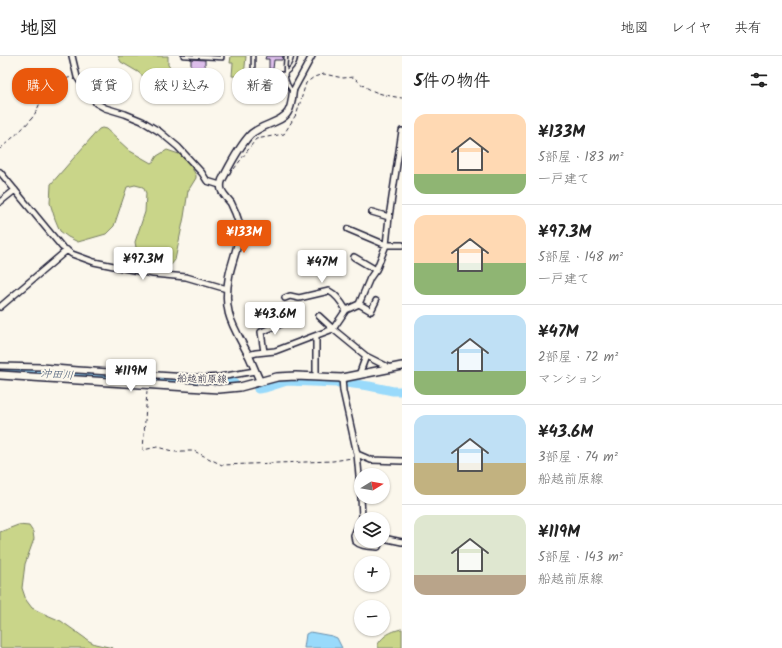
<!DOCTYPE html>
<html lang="ja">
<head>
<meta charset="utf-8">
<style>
	:root { --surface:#fff; --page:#f6f6f6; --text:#222; --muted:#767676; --line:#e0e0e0; --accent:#ea580c }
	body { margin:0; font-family:Kalam,"Klee One",sans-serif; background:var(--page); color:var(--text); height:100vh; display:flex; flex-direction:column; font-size:15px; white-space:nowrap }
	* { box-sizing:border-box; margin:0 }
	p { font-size:13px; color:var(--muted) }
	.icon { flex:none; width:22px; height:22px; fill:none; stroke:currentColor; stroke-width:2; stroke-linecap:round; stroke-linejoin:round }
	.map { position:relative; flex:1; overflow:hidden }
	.side { display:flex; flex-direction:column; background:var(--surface); width:380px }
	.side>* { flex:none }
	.hud { position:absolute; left:12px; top:12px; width:330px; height:36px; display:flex; gap:8px }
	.needle { width:26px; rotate:79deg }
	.tools { position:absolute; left:354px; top:412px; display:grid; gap:8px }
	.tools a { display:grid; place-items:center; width:36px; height:36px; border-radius:50%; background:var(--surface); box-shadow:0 1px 3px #0004; font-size:20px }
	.price { position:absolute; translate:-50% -34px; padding:0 9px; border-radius:4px; background:#fff; color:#222; font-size:13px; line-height:26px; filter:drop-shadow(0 1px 2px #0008) }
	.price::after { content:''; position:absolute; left:50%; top:24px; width:12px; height:9px; margin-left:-6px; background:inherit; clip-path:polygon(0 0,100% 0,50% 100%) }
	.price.on { background:var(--accent); color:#fff }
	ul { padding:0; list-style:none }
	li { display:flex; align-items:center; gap:12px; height:100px; padding:0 12px }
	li+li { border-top:1px solid var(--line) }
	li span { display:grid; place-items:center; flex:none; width:112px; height:80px; border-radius:12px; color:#555 }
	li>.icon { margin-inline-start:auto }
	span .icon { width:48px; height:48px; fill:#fffc; stroke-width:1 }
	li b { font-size:17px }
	h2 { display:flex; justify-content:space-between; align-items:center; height:48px; padding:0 12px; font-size:17px }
	.chip { padding:0 14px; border-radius:16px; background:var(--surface); box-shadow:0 1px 3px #0004; font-size:14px; line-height:36px }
	.chip.on { background:var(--accent); color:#fff }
	header { display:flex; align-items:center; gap:24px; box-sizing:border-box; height:56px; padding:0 20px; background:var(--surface); border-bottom:1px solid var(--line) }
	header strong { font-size:19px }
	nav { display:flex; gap:22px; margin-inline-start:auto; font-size:14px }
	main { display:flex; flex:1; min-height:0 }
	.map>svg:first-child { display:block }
	.green { fill:#c9d589; stroke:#767c62 }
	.water { fill:#99dafb; stroke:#6990ae }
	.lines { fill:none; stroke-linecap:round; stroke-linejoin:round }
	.river { stroke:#99dafb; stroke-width:9 }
	.building { fill:#dcbdea; stroke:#22223b }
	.service-casing { stroke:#22223b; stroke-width:5.5 }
	.minor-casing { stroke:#22223b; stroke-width:8 }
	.tertiary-casing { stroke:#22223b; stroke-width:9 }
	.secondary-casing { stroke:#22223b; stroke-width:10 }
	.path { stroke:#22223b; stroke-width:1; stroke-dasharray:4 3; stroke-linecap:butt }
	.service { stroke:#fbf7ec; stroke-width:2.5 }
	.minor { stroke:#fbf7ec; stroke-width:5 }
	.tertiary { stroke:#fbf7ec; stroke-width:6 }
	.secondary { stroke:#fbf7ec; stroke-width:7 }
	.labels { text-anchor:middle; stroke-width:4; stroke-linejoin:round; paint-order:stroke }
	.street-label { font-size:10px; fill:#22223b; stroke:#fbf7ec }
	.water-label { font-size:11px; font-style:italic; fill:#465975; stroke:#fbf7ec }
</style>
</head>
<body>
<header>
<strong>地図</strong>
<nav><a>地図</a><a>レイヤ</a><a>共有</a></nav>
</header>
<main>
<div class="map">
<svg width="402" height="592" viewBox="0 0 402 592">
	<rect width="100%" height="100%" fill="#fbf7ec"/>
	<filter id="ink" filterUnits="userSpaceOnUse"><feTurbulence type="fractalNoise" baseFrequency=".025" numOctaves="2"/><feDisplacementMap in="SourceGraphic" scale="8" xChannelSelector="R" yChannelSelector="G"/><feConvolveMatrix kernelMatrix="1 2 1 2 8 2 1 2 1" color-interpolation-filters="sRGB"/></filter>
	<g filter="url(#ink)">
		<path class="green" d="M 118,0 L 168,0 L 168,9 L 183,27 L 150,26 L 138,16 L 121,6 Z
			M 231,0 L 246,0 L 244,21 L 232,20 L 233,7 L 230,7 Z
			M 102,72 L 106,73 L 130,95 L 151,107 L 154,105 L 157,100 L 167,94 L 179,98 L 190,109 L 196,119 L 196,122 L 188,135 L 184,161 L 175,204 L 171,209 L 164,213 L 152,215 L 145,214 L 139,208 L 135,186 L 145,156 L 146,137 L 143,131 L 135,129 L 127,131 L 114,170 L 106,178 L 78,186 L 68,181 L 60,175 L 55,163 L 50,147 L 51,128 L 99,73 Z
			M 18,469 L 29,470 L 33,476 L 34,483 L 25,508 L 22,532 L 26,544 L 32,552 L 40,556 L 61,565 L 89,585 L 95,588 L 113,592 L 0,592 L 0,476 Z
			M 401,573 L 402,573 L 402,592 L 378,592 L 378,588 C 384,579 390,576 401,573 Z"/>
		<path class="water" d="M 310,576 L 332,580 L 337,582 L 342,592 L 304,592 L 306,578 Z"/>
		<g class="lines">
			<path class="river" d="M 0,314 L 218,328 L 234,326
				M 346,327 L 369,330 L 393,335 L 402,335
				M 258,333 L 265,332 L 287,325 L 337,327"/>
		</g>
		<path class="building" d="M 266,0 L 283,0 L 282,4 L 274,4 L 273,13 L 269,13 L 269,3 L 265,3 Z
			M 191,3 L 205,4 L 205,19 L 191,18 Z"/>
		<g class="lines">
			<defs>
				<path id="service" d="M 183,0 L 222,2 L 222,0
					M 253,0 L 253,16 L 284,18 C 291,13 295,9 296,0
					M 286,0 C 285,14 283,23 292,35"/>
				<path id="minor" d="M 72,0 L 77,21 L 84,31 L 91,36 L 96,47 L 105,52 L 125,58 L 142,65 L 160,76 L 178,91 L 202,117 L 207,125 L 220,129
					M 293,35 L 312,0
					M 0,116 L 47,173 L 62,191 L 72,198 L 94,206 L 153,218 L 186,221 L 227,233
					M 0,146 L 15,134
					M 372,156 L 389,161
					M 348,173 L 386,189 L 402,189
					M 354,201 L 376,214
					M 285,242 L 290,240 L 299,242 L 329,235 C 337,239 342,247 346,254
					M 359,248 L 371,255 L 376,245
					M 0,251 L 67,194
					M 319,260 L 333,273 L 366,300 L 390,312
					M 264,296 L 261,276 L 288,265
					M 248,299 L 256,297 L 275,295 L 333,273 L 346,254 L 359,248 L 370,222 L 377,212 L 386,189 L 389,161 L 402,75
					M 0,310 L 42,311 L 78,314 L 204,322 L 220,321 L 255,315
					M 359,319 L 366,300
					M 316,321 L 316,280
					M 342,322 L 343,335 L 357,398 L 361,441
					M 357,398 L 371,404 L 402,405
					M 361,441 L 362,461 L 354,479 L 355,485 C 361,491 370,490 378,491 L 380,485
					M 383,482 L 402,486"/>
				<path id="tertiary" d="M 260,325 C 256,317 253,309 249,300 C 233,269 222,258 229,220 C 232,204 242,183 239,167 C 237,160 234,153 231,147 C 225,139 218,135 222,124 C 230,109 238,92 250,79 C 261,68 282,67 288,56 C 292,50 292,41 293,35"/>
				<path id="secondary" d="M 0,319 L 219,333 L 240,331 L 277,321 L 296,320 L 342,322 L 402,310"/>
			</defs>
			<use href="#service" class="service-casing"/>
			<use href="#minor" class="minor-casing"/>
			<use href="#tertiary" class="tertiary-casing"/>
			<use href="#secondary" class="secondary-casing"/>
			<path class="path" d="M 0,93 C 11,83 23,73 32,62 C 36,57 38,51 41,45 C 48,33 58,24 72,21
				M 234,113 L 256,83 L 284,78 L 297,57 L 306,27 L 314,21 L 324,18 L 343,22 L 354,21 C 367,36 383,39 402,42
				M 147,335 L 143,394 L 157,391 L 176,396 L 182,395 L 194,395 L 222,409 L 333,405 L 352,402"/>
			<use href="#service" class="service"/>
			<use href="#minor" class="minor"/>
			<use href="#tertiary" class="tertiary"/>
			<use href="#secondary" class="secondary"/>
		</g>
	</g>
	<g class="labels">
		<g class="street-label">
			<text transform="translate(202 322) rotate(1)" y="4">船越前原線</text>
		</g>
		<g class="water-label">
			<text transform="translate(57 318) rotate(4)" y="4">沖田川</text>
		</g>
	</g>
</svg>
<div class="tools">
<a><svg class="needle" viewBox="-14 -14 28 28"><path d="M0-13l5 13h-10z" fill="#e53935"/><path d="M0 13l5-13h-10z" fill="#767676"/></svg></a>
<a><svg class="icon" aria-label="layers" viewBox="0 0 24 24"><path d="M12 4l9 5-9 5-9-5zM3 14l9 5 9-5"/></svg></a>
<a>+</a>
<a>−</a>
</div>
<b class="price on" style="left:244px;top:198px">¥133M</b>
<b class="price" style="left:143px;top:225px">¥97.3M</b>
<b class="price" style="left:322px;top:228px">¥47M</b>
<b class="price" style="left:275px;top:280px">¥43.6M</b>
<b class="price" style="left:131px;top:337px">¥119M</b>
<div class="hud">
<a class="chip on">購入</a>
<a class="chip">賃貸</a>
<a class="chip">絞り込み</a>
<a class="chip">新着</a>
</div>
</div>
<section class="side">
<h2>5件の物件<svg class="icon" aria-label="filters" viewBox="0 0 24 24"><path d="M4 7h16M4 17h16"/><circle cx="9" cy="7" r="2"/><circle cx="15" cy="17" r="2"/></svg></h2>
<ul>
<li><span style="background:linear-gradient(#ffd9b3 75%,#8fb573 0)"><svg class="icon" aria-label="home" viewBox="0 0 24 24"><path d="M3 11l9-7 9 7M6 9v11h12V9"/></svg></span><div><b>¥133M</b><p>5部屋 · 183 m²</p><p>一戸建て</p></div></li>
<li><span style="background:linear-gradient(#ffd9b3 60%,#8fb573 0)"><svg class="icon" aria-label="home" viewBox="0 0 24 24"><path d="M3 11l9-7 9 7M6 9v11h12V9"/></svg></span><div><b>¥97.3M</b><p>5部屋 · 148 m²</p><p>一戸建て</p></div></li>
<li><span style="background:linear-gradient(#bfe0f5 70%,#8fb573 0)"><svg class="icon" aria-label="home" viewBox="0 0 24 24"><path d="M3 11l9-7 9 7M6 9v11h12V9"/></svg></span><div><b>¥47M</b><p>2部屋 · 72 m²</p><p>マンション</p></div></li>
<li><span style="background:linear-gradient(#bfe0f5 60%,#c2b280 0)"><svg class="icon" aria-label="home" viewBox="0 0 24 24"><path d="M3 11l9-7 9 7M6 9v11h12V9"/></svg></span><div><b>¥43.6M</b><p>3部屋 · 74 m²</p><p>船越前原線</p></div></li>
<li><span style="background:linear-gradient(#dfe7d0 75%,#b9a48a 0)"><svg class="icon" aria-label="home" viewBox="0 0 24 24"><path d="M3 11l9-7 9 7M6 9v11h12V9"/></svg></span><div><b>¥119M</b><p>5部屋 · 143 m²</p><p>船越前原線</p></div></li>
</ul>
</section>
</main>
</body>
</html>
